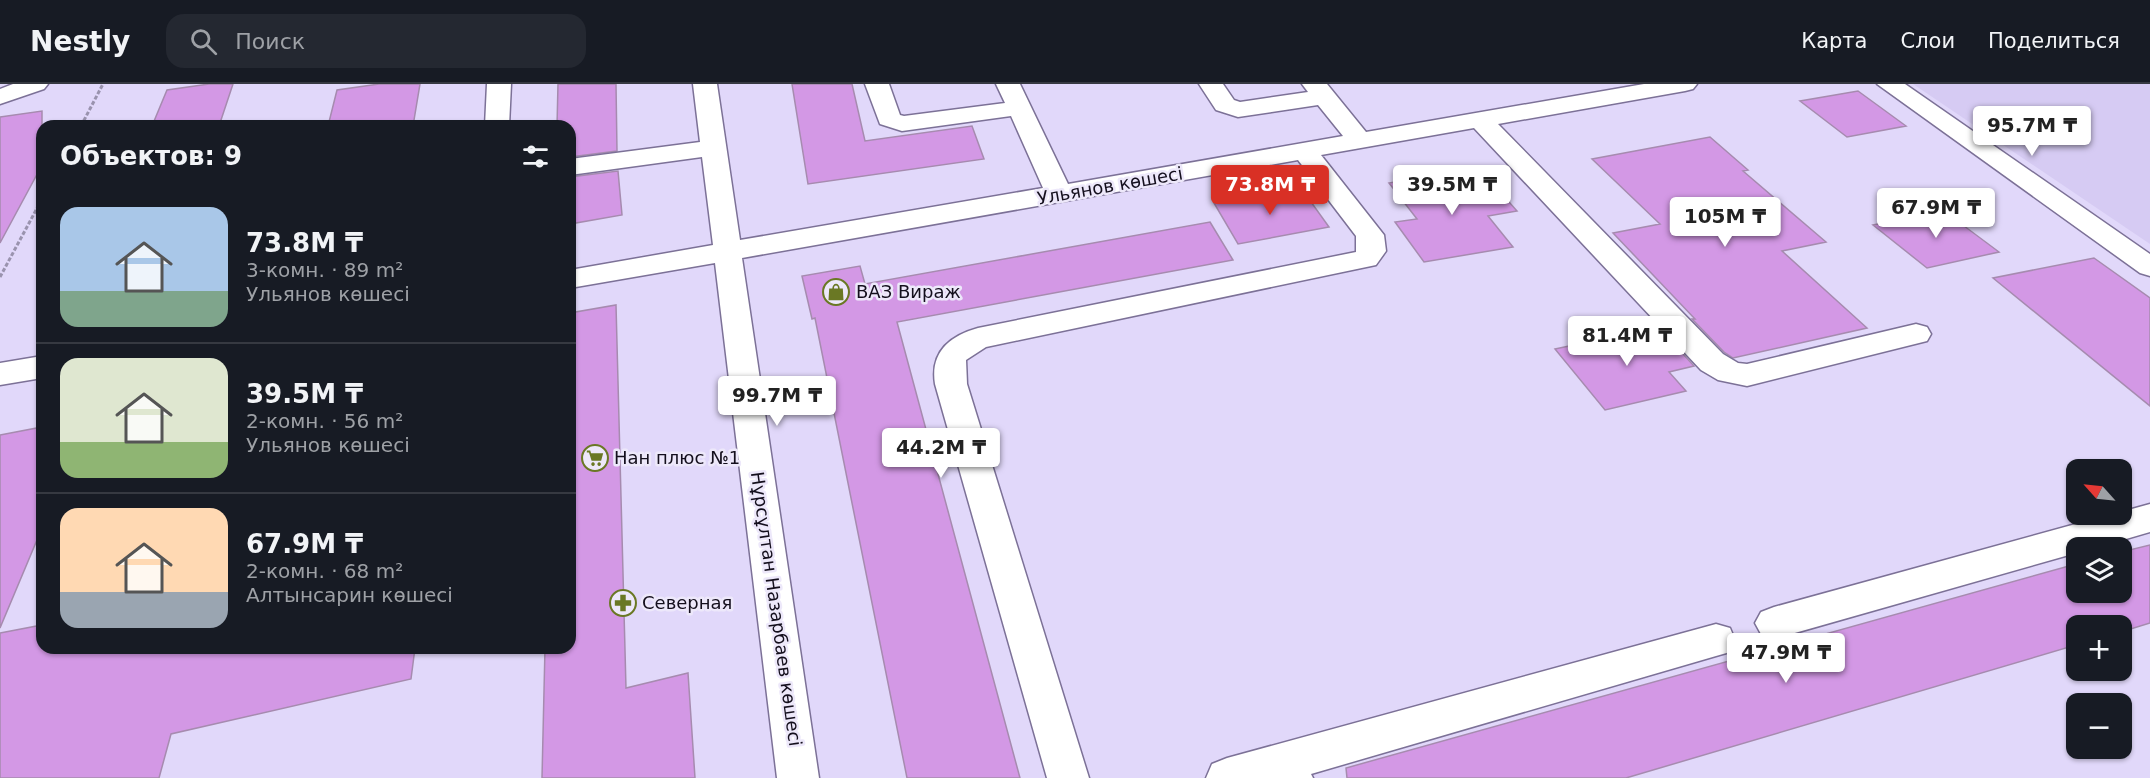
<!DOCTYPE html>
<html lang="ru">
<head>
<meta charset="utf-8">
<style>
	:root { --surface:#171b24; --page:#242831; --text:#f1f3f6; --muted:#9ea1a6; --line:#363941; --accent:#d93025 }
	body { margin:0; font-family:"DejaVu Sans",sans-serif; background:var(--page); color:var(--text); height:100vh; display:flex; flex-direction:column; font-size:22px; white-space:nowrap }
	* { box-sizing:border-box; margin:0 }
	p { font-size:20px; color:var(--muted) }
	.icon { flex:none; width:33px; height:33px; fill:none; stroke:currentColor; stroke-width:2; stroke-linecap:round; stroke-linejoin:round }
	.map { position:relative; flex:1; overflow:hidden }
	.panel { position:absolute; left:36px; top:36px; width:540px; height:534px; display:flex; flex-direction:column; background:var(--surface); border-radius:18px; box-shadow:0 2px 4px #0004 }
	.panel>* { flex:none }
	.needle { width:39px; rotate:297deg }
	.buttons { position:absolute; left:2066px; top:375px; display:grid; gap:12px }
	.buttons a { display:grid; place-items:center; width:66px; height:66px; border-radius:12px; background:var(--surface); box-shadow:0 2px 4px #0004; font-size:30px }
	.price { position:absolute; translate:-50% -51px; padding:0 14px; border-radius:6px; background:#fff; color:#222; font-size:20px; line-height:39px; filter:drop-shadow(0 2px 3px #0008) }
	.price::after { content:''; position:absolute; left:50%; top:36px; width:18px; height:14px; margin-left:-9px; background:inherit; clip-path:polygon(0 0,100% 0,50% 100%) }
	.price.on { background:var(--accent); color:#fff }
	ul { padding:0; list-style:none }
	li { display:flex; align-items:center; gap:18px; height:150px; padding:0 24px }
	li+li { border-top:2px solid var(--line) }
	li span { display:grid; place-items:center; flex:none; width:168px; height:120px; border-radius:18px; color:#555 }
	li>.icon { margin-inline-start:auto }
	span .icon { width:72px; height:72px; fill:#fffc; stroke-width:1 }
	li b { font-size:26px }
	h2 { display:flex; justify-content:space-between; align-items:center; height:72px; padding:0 24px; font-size:26px }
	header { display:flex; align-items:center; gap:36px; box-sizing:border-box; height:84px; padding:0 30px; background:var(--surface); border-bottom:2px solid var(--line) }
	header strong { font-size:28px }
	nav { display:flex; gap:33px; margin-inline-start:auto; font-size:21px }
	.search { width:420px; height:54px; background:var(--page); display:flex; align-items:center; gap:15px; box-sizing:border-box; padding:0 21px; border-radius:18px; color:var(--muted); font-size:22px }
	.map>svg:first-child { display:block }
	.built { fill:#d6cbf3 }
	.building { fill:#d398e5; stroke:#a68baf; stroke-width:1.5 }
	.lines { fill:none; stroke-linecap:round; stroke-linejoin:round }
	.minor-casing { stroke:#7c7197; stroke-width:3 }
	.path { stroke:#9a93ae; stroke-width:3; stroke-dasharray:4 2; stroke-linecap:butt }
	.minor { fill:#fff; fill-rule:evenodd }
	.labels { text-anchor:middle; stroke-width:5; stroke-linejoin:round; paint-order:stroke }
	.street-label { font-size:18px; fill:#140f1d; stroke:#ede8fa }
	.poi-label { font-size:18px; fill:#140f1d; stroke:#ede8fa; text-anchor:start }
</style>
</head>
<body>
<header>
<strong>Nestly</strong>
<div class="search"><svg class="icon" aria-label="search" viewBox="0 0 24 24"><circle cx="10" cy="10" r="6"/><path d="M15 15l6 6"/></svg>Поиск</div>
<nav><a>Карта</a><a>Слои</a><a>Поделиться</a></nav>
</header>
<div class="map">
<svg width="2150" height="694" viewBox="0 0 2150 694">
	<rect width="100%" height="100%" fill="#e1d8fa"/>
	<path class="built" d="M 1913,0 L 2150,0 L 2150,160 Z"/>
	<path class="building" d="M 209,0 L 233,0 L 219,42 L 152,42 L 167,6 Z
		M 379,0 L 420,0 L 413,42 L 328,42 L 337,6 Z
		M 558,0 L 616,0 L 617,67 L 570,73 L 570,42 L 557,42 Z
		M 792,0 L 852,0 L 865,57 L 972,42 L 984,75 L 808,100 Z
		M 1858,7 L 1906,42 L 1847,53 L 1800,17 Z
		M 42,27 L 42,81 L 0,159 L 0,33 Z
		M 1710,53 L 1748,86 L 1743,87 L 1826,158 L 1782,167 L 1867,244 L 1733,274 L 1724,268 L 1692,235 L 1695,235 L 1613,149 L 1660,140 L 1592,75 Z
		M 618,87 L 622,131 L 570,140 L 570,93 Z
		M 1446,89 L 1454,98 L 1486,92 L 1517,127 L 1488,132 L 1513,163 L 1424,178 L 1395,138 L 1417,135 L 1389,99 Z
		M 1301,104 L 1329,143 L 1238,160 L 1214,119 Z
		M 1944,127 L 1999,168 L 1927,184 L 1873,141 Z
		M 1210,138 L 1233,176 L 897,238 L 1020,694 L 907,694 L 815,234 L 812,235 L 802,192 L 860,182 L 865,200 Z
		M 2094,174 L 2150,214 L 2150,322 L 1993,194 Z
		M 616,221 L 626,604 L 688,589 L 695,694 L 542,694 L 545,564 L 570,564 L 570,229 Z
		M 1658,243 L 1694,282 L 1669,288 L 1686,307 L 1605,326 L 1555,265 Z
		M 42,343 L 42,444 L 0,544 L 0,351 Z
		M 2150,461 L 2150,539 L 2121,548 L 2121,542 L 2076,542 L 2076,561 L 1626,694 L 1347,694 L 1346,684 L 2076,480 L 2076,508 L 2121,508 L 2121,468 Z
		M 42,541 L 42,564 L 415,564 L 411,595 L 171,650 L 159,694 L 0,694 L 0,549 Z"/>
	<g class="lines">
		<defs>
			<path id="minor" d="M 13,0 L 48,0 L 44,5 L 0,20 L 0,5 Z
				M 487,0 L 511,0 L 509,42 L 485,42 Z
				M 693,0 L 717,0 L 740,156 L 1043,104 L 1011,32 L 902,47 L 880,40 L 865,0 L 889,0 L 900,31 L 904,32 L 1005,19 L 996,0 L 1020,0 L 1068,100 L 1343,52 L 1318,21 L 1238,33 L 1216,26 L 1199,0 L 1223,0 L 1234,16 L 1240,18 L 1308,8 L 1302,0 L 1327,0 L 1366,48 L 1644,0 L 1697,0 L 1693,5 L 1685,7 L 1498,40 L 1723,270 L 1738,279 L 1747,280 L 1916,240 L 1927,243 L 1931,250 L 1927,257 L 1747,302 L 1718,296 L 1701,286 L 1474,44 L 1321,71 L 1384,151 L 1386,167 L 1376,181 L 986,263 L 966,276 L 967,300 L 1089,694 L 1047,694 L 935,300 C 930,269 949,252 978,244 L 1356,168 L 1356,152 L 1298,76 L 742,174 L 819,694 L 777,694 L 715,179 L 570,204 L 570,186 L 713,161 L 702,73 L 570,91 L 570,75 L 700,58 Z
				M 1877,0 L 1905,0 L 2150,170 L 2150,192 L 2140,189 Z
				M 42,272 L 42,294 L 0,301 L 0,279 Z
				M 2150,420 L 2150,448 L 2095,464 L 2076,464 L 2076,469 L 1774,555 L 1761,550 L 1755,539 L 1761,528 L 1774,523 L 2112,430 L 2121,430 L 2121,428 Z
				M 1716,540 L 1730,544 L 1735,556 L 1730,568 L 1716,572 L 1311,690 L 1313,694 L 1206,694 L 1212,680 L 1227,674 Z"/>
		</defs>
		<use href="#minor" class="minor-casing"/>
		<path class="path" d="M 81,42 L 103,0
			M 0,193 L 42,115"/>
		<use href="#minor" class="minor"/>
	</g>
	<defs>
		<symbol id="shop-ring" viewBox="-11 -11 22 22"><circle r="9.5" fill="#ede8fa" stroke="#6a7824" stroke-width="1.5"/><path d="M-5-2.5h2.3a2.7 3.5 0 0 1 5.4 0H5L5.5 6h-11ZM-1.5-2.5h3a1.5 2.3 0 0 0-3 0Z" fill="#6a7824"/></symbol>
		<symbol id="supermarket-ring" viewBox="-11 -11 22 22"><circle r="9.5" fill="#ede8fa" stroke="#6a7824" stroke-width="1.5"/><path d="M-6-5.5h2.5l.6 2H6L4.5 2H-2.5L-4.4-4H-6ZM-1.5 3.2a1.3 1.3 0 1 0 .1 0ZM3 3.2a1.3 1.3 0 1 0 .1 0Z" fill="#6a7824"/></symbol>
		<symbol id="pharmacy-ring" viewBox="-11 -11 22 22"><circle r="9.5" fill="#ede8fa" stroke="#6a7824" stroke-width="1.5"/><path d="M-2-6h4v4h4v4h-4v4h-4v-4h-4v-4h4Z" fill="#6a7824"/></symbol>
	</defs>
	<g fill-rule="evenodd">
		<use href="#shop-ring" x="821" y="193" width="30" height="30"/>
		<use href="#supermarket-ring" x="580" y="359" width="30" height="30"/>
		<use href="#pharmacy-ring" x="608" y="504" width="30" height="30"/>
	</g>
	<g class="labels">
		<g class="street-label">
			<text transform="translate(1110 102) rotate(-10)" y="6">Ульянов көшесі</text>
			<text transform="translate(776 525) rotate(82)" y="6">Нұрсұлтан Назарбаев көшесі</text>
		</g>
		<g class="poi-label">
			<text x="856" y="214">ВАЗ Вираж</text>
			<text x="614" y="380">Нан плюс №1</text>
			<text x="642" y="525">Северная</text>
		</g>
	</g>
</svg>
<div class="buttons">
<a><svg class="needle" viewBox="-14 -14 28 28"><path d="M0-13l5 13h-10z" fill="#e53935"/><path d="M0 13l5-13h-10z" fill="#9ea1a6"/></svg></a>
<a><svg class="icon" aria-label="layers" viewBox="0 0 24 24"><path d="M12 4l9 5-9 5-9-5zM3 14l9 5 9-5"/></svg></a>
<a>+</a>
<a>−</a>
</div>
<b class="price" style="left:2032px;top:73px">95.7M ₸</b>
<b class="price on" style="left:1270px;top:132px">73.8M ₸</b>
<b class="price" style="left:1452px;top:132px">39.5M ₸</b>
<b class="price" style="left:1936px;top:155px">67.9M ₸</b>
<b class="price" style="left:1725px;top:164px">105M ₸</b>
<b class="price" style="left:1627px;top:283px">81.4M ₸</b>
<b class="price" style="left:777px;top:343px">99.7M ₸</b>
<b class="price" style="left:941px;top:395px">44.2M ₸</b>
<b class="price" style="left:1786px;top:600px">47.9M ₸</b>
<section class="panel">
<h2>Объектов: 9<svg class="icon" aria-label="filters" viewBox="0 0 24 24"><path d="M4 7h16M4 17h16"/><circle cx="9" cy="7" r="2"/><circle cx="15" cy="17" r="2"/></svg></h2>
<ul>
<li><span style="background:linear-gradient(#a9c7e8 70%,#7fa58c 0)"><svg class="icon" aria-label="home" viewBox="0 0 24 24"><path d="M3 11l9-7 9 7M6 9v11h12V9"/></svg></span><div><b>73.8M ₸</b><p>3-комн. · 89 m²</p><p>Ульянов көшесі</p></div></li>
<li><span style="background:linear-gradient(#dfe7d0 70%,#8fb573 0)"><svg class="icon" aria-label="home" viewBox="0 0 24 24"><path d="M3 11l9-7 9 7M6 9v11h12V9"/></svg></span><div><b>39.5M ₸</b><p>2-комн. · 56 m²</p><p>Ульянов көшесі</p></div></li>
<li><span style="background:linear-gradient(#ffd9b3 70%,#9aa5b1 0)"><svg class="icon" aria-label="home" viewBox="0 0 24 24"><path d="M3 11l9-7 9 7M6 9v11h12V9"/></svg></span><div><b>67.9M ₸</b><p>2-комн. · 68 m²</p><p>Алтынсарин көшесі</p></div></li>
</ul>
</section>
</div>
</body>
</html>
